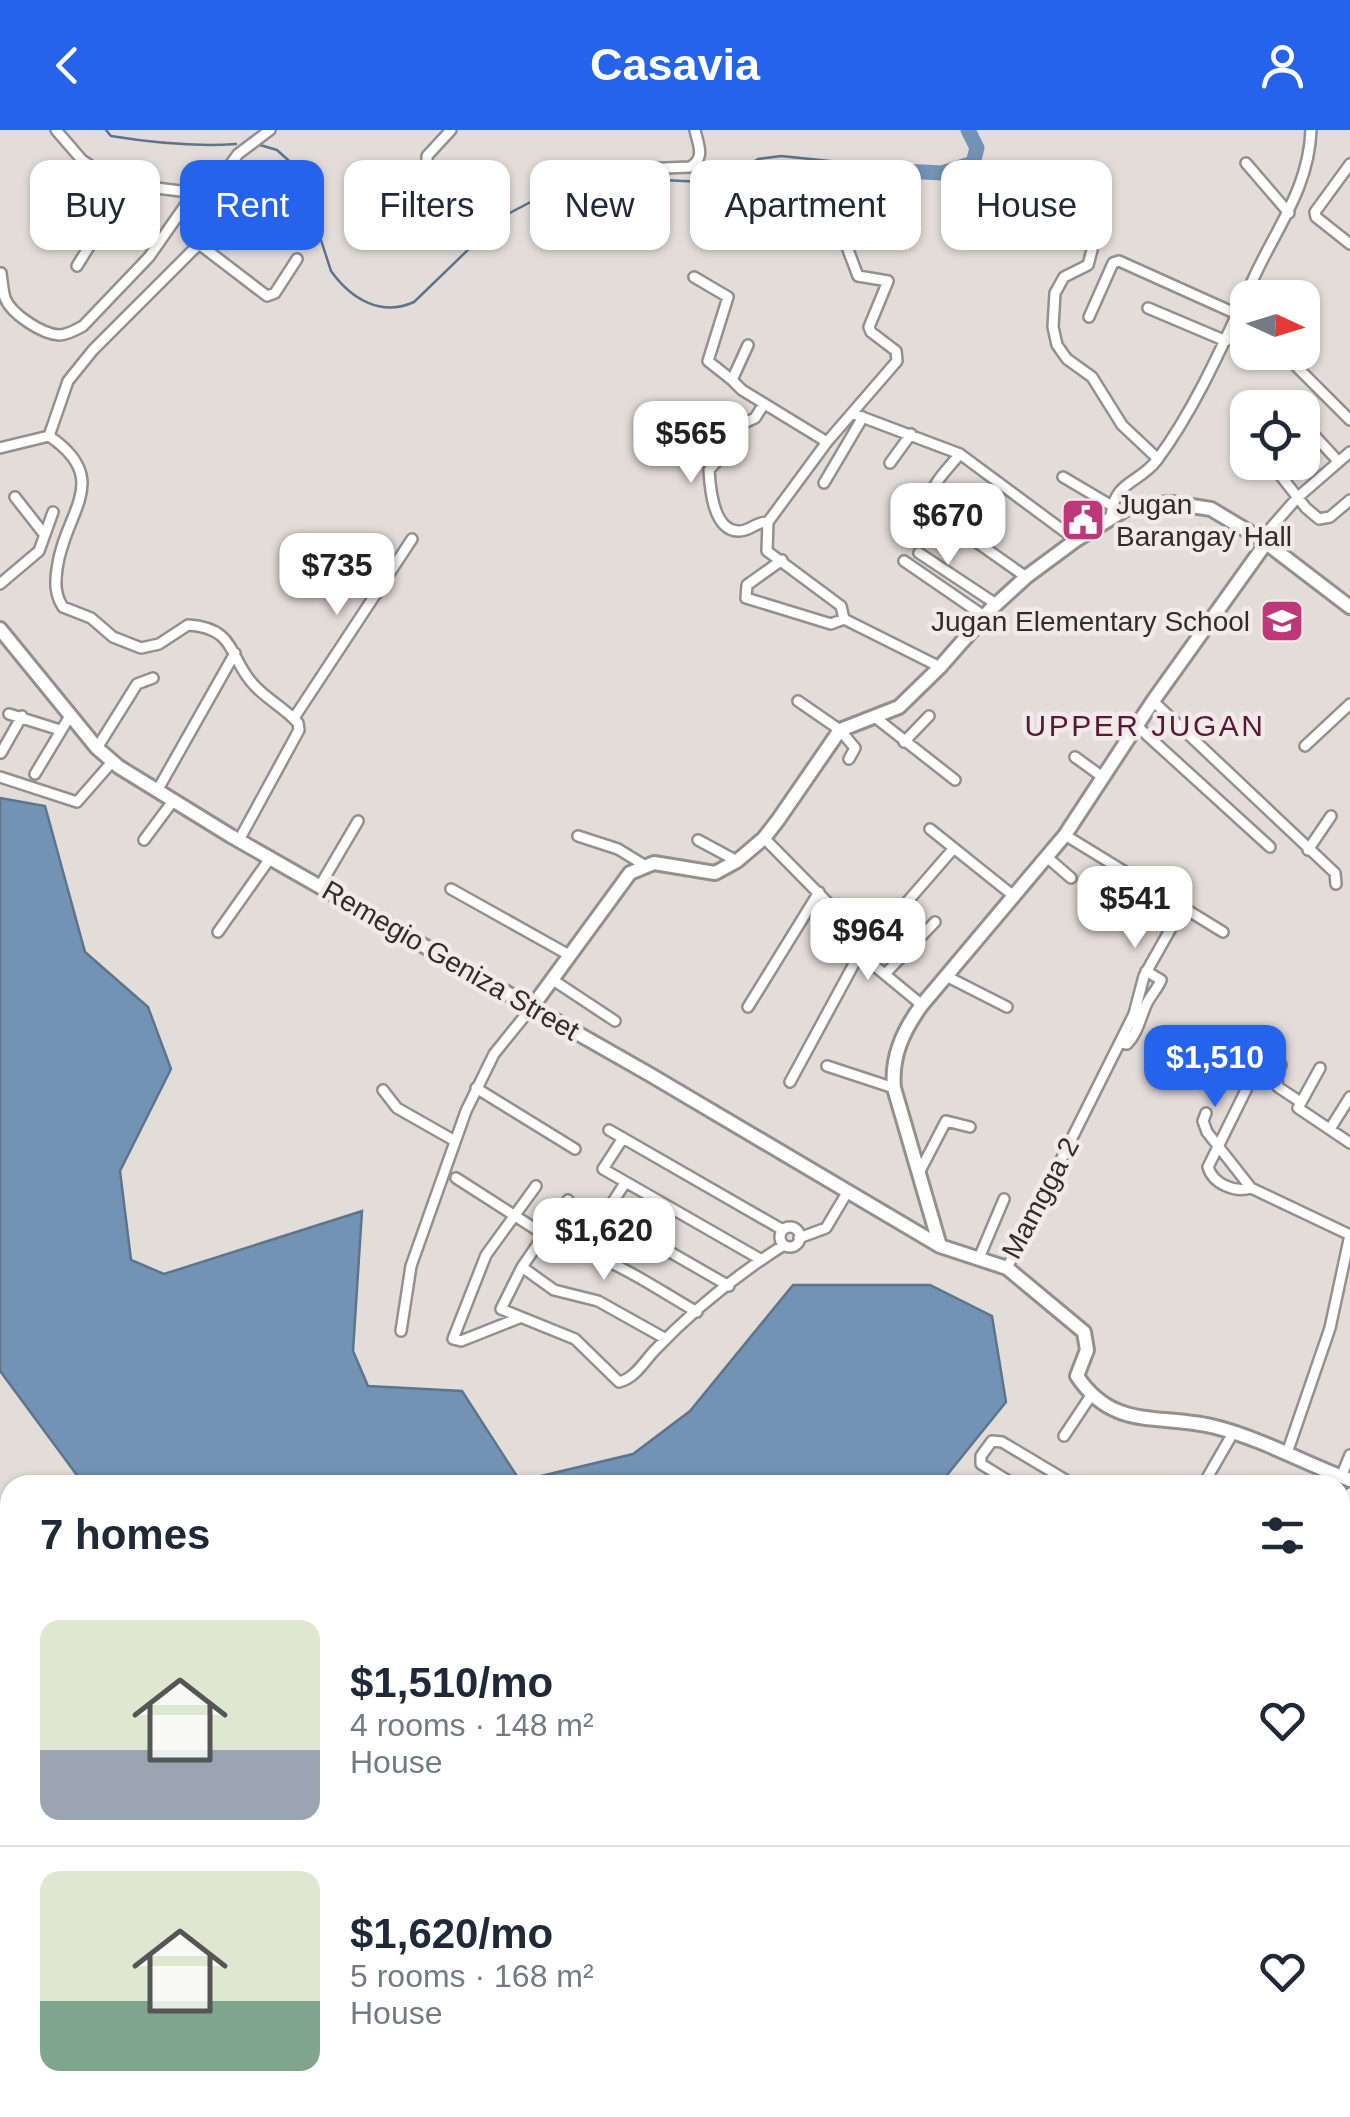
<!DOCTYPE html>
<html lang="en">
<head>
<meta charset="utf-8">
<style>
	:root { --surface:#fff; --page:#f6f6f7; --text:#1f2937; --muted:#747a83; --line:#e0e1e3; --accent:#2563eb }
	body { margin:0; font-family:Arial,sans-serif; background:var(--page); color:var(--text); height:100vh; display:flex; flex-direction:column; font-size:38px; white-space:nowrap }
	* { box-sizing:border-box; margin:0 }
	p { font-size:32px; color:var(--muted) }
	.icon { flex:none; width:55px; height:55px; fill:none; stroke:currentColor; stroke-width:2; stroke-linecap:round; stroke-linejoin:round }
	.map { position:relative; flex:1; overflow:hidden }
	.sheet { position:absolute; left:0px; top:1345px; width:1350px; height:642px; display:flex; flex-direction:column; background:var(--surface); border-radius:30px 30px 0 0; box-shadow:0 2px 8px #0004 }
	.sheet>* { flex:none }
	.banner { position:absolute; left:30px; top:30px; width:1290px; height:90px; display:flex; gap:20px }
	.needle { width:65px; rotate:94deg }
	.buttons { position:absolute; left:1230px; top:150px; display:grid; gap:20px }
	.buttons a { display:grid; place-items:center; width:90px; height:90px; border-radius:20px; background:var(--surface); box-shadow:0 2px 8px #0004; font-size:50px }
	.price { position:absolute; translate:-50% -85px; padding:0 22px; border-radius:20px; background:#fff; color:#222; font-size:32px; line-height:65px; filter:drop-shadow(0 2px 5px #0008) }
	.price::after { content:''; position:absolute; left:50%; top:60px; width:30px; height:22px; margin-left:-15px; background:inherit; clip-path:polygon(0 0,100% 0,50% 100%) }
	.price.selected { background:var(--accent); color:#fff }
	ul { padding:0; list-style:none }
	li { display:flex; align-items:center; gap:30px; height:250px; padding:0 40px }
	li+li { border-top:2px solid var(--line) }
	li span { display:grid; place-items:center; flex:none; width:280px; height:200px; border-radius:20px; color:#555 }
	li>.icon { margin-inline-start:auto }
	span .icon { width:120px; height:120px; fill:#fffc; stroke-width:1 }
	li b { font-size:42px }
	h2 { display:flex; justify-content:space-between; align-items:center; height:120px; padding:0 40px; font-size:42px }
	.pill { padding:0 35px; border-radius:20px; background:var(--surface); box-shadow:0 2px 8px #0004; font-size:35px; line-height:90px }
	.pill.selected { background:var(--accent); color:#fff }
	header { display:flex; justify-content:space-between; align-items:center; height:130px; padding:0 40px; background:var(--accent); color:#fff; font-size:45px; font-weight:700 }
	.map>svg:first-child { display:block }
	.water { fill:#7293b4; stroke:#5e748b; stroke-width:2.5 }
	.lines { fill:none; stroke-linecap:round; stroke-linejoin:round }
	.stream { stroke:#5e748b; stroke-width:2.5 }
	.river { stroke:#7293b4; stroke-width:15 }
	.street-casing { stroke:#958f8d; stroke-width:14 }
	.secondary-casing { stroke:#958f8d; stroke-width:18 }
	.street { stroke:#fff; stroke-width:9 }
	.secondary { stroke:#fff; stroke-width:12 }
	.labels { text-anchor:middle; stroke-width:9; stroke-linejoin:round; paint-order:stroke }
	.poi-label { font-size:28px; fill:#2f2d2c; stroke:#f1eae8; text-anchor:start }
	.street-label { font-size:28px; fill:#2f2d2c; stroke:#f1eae8 }
	.neighbourhood-label { font-size:30px; letter-spacing:2.5px; fill:#581837; stroke:#f1eae8 }
</style>
</head>
<body>
<header><svg class="icon" aria-label="back" viewBox="0 0 24 24"><path d="M15 5l-7 7 7 7"/></svg>Casavia<svg class="icon" aria-label="person" viewBox="0 0 24 24"><circle cx="12" cy="8" r="4"/><path d="M4 21q1-7 8-7t8 7"/></svg></header>
<div class="map">
<svg width="1350" height="1987" viewBox="0 0 1350 1987">
	<rect width="100%" height="100%" fill="#e3ddda"/>
	<path class="water" d="M 0,668 L 45,676 L 85,822 L 148,877 L 171,939 L 120,1041 L 131,1130 L 164,1144 L 362,1081 L 353,1221 L 368,1256 L 462,1261 L 520,1351 L 633,1324 L 690,1281 L 793,1155 L 930,1155 L 992,1186 L 1006,1272 L 939,1355 L 78,1355 L 82,1352 L 0,1241 Z
		M 10,1385 L 10,1523 L 0,1511 L 0,1390 Z
		M 0,1541 L 10,1552 L 10,1692 L 0,1679 Z
		M 0,1707 L 10,1719 L 10,1873 L 0,1860 Z
		M 163,1978 L 756,1978 L 758,1987 L 164,1987 Z"/>
	<g class="lines">
		<path class="stream" d="M 106,0 L 111,6 C 154,13 193,17 236,14
			M 260,15 L 277,20 L 298,39 L 331,141 C 351,169 381,187 414,172 L 502,87 L 542,66 L 596,50
			M 622,48 L 703,52 L 727,48 L 758,29 L 781,26 L 869,35"/>
		<path class="river" d="M 882,40 L 942,43 L 973,33 L 977,18 L 968,0"/>
		<defs>
			<path id="street" d="M 56,0 L 82,30 L 116,53 L 221,66
				M 1246,33 L 1289,83
				M 1350,34 L 1315,82 L 1316,87 L 1350,114
				M 614,40 L 690,37 C 706,28 698,15 695,0
				M 430,75 L 443,51 L 427,35 L 427,26 L 451,0
				M 199,114 L 267,166 L 275,163 L 297,129
				M 1092,120 L 1088,135 L 1064,147 L 1055,163 L 1053,197 L 1057,215 L 1067,229 L 1092,247 L 1122,295 L 1158,329
				M 77,136 L 103,94 L 116,53
				M 1,143 C 2,151 3,161 5,168 C 11,184 42,204 59,205 C 67,205 76,200 83,196 L 149,127 L 193,64
				M 694,147 L 728,167 L 708,231 L 732,250
				M 1148,178 L 1226,211
				M 1089,187 L 1113,133 L 1119,131 L 1239,185
				M 748,215 L 732,250 L 742,260 L 827,312
				M 1295,235 L 1350,290
				M 764,274 L 755,288 L 740,295 L 735,312 L 709,340 C 710,358 713,400 738,401 C 750,402 756,391 768,392
				M 854,284 L 960,324 L 1076,410
				M 1302,292 L 1338,331
				M 49,306 L 68,251 L 93,220 L 199,114 L 221,66 L 225,42 L 238,24 L 270,0
				M 0,318 L 49,306 C 114,350 64,382 57,439 C 55,453 55,465 63,477 L 91,488 L 113,507 L 141,518 L 159,514 L 188,495 C 238,498 228,529 255,556 C 268,570 286,579 298,593 L 299,600 L 239,710
				M 960,324 C 947,340 926,358 930,379 L 1026,447
				M 1270,332 L 1306,378 L 1319,389 L 1330,387 L 1350,370
				M 890,333 L 911,304
				M 1063,347 L 1112,376
				M 824,353 L 863,287
				M 15,367 L 44,404
				M 1111,387 C 1114,350 1139,354 1157,330 C 1198,275 1228,203 1257,141 C 1280,93 1309,55 1311,0
				M 1261,409 L 1297,368 L 1350,322
				M 919,423 L 996,474
				M 782,430 L 747,455 L 746,468 L 831,494 L 844,489 L 940,537
				M 904,431 L 984,486
				M 0,454 L 39,421 L 53,382
				M 844,489 L 841,476 L 767,421 L 768,392 L 827,312 L 897,231 L 896,221 L 871,202 L 869,197 L 888,151 L 858,146 L 847,117
				M 798,571 L 840,600 L 855,618 L 849,629
				M 1153,571 L 1335,743 L 1336,754
				M 9,584 L 60,600
				M 294,588 L 412,409
				M 876,588 L 955,650
				M 1137,596 L 1270,717
				M 904,612 L 929,586
				M 1305,616 L 1350,574
				M 97,618 L 137,554 L 153,548
				M 1,623 L 22,586
				M 1075,627 L 1104,648
				M 35,644 L 70,586
				M 0,647 L 77,672 L 112,632
				M 157,661 L 235,523
				M 930,699 L 1015,767
				M 1065,705 L 1223,802
				M 578,706 L 618,719 L 644,735
				M 764,708 L 831,776 L 832,781 L 825,795 L 922,875
				M 144,710 L 173,671
				M 698,710 L 737,731
				M 1308,720 L 1331,686
				M 1048,728 L 1071,748
				M 321,754 L 358,691
				M 451,759 L 569,825
				M 218,802 L 271,727
				M 886,843 L 935,792
				M 946,846 L 1007,877
				M 553,850 L 615,891
				M 748,877 L 819,762
				M 1120,913 L 1127,914 C 1138,903 1140,888 1147,873 C 1151,865 1158,858 1161,850 L 1146,841
				M 1281,935 L 1276,942 L 1278,957 L 1299,971
				M 827,936 L 894,958
				M 1320,938 L 1298,978 L 1350,1013
				M 790,952 L 855,832 L 954,718
				M 476,958 L 575,1019
				M 383,960 L 397,978 L 455,1011
				M 1246,960 L 1208,1037 C 1213,1054 1235,1063 1251,1058
				M 1206,983 L 1203,991 L 1207,1002 L 1251,1058 L 1350,1105
				M 1330,999 L 1350,967
				M 609,1000 L 783,1100
				M 623,1008 L 603,1039 L 760,1129
				M 920,1041 L 946,991 L 970,997
				M 456,1048 L 565,1118 C 574,1122 580,1120 588,1123 C 626,1137 662,1162 697,1182
				M 568,1070 L 522,1137 L 501,1179 L 575,1209 L 619,1252 C 634,1249 644,1232 654,1221 C 691,1182 738,1144 784,1115
				M 604,1084 L 729,1156
				M780 1107a10 10 0 1 1 20 0a10 10 0 1 1-20 0Z
				M 799,1108 L 826,1098 L 848,1061
				M 582,1120 L 625,1053
				M 979,1128 L 1004,1069
				M 522,1137 L 554,1160 L 598,1171 L 666,1209
				M 1007,1138 L 1134,884 L 1144,846 L 1183,777
				M 519,1188 L 461,1211 L 453,1209 L 486,1125 L 536,1056
				M 401,1201 L 411,1136 L 466,981 L 494,924 L 532,877
				M 1064,1306 L 1092,1264
				M 1287,1323 L 1330,1198 L 1350,1105
				M 1341,1347 L 1350,1325
				M 1015,1355 L 981,1334 L 981,1326 L 992,1311 L 1002,1312 L 1074,1355
				M 1203,1355 L 1233,1303
				M 1340,1381 L 1350,1363
				M 1340,1502 L 1350,1508
				M 1345,1573 L 1350,1577
				M 1350,1623 L 1340,1639 L 1343,1647 L 1350,1652
				M 1340,1672 L 1350,1678
				M 1340,1706 L 1350,1690
				M 1340,1752 L 1350,1738
				M 1340,1833 L 1350,1833
				M 1340,1897 L 1350,1883
				M 1230,1978 L 1245,1987
				M 991,1987 L 1026,1982
				M 1058,1987 L 1059,1978
				M 1151,1987 L 1154,1978
				M 1192,1987 L 1198,1978"/>
			<path id="secondary" d="M 0,499 L 97,618 L 119,637 L 231,706 L 649,944 L 940,1116 L 1007,1138 L 1084,1202 L 1087,1220 L 1077,1246 C 1115,1303 1163,1282 1219,1298 C 1264,1310 1306,1334 1350,1350
				M 532,877 L 630,743 L 654,733 L 715,743 L 737,731 L 764,708 L 778,690 L 840,600 L 899,577 L 940,537 L 990,480 L 1026,447 L 1076,410 L 1131,376 L 1172,373 L 1211,379 L 1261,409 L 1350,477
				M 940,1116 L 894,958 C 891,927 903,901 921,876 L 1065,705 L 1153,571 L 1266,413"/>
		</defs>
		<use href="#street" class="street-casing"/>
		<use href="#secondary" class="secondary-casing"/>
		<use href="#street" class="street"/>
		<use href="#secondary" class="secondary"/>
	</g>
	<defs>
		<symbol id="civic-square" viewBox="-11 -11 22 22"><rect x="-9" y="-9" width="18" height="18" rx="4" fill="#bd3779" stroke="#f1eae8"/><path d="M-.6-6.5H3V-4.5H.6V-3L4-1V1h2V6H-6V1h2V-1L-.6-3ZM-1.2 2.5V6h2.4V2.5Z" fill="#fff"/></symbol>
		<symbol id="school-square" viewBox="-11 -11 22 22"><rect x="-9" y="-9" width="18" height="18" rx="4" fill="#bd3779" stroke="#f1eae8"/><path d="M0-5L7-2L0 1L-7-2ZM-4 1L0 2.5L4 1V4Q0 6-4 4Z" fill="#fff"/></symbol>
	</defs>
	<g fill-rule="evenodd">
		<use href="#civic-square" x="1058" y="365" width="50" height="50"/>
		<use href="#school-square" x="1257" y="466" width="50" height="50"/>
	</g>
	<g class="labels">
		<g class="poi-label">
			<text x="1116" y="384">Jugan<tspan x="1116" dy="32">Barangay Hall</tspan></text>
			<text x="1250" y="501" text-anchor="end">Jugan Elementary School</text>
		</g>
		<g class="street-label">
			<text transform="translate(451 830) rotate(30)" y="10">Remegio Geniza Street</text>
			<text transform="translate(1040 1068) rotate(-62)" y="10">Mamgga 2</text>
		</g>
		<g class="neighbourhood-label">
			<text x="1145" y="606">UPPER JUGAN</text>
		</g>
	</g>
</svg>
<div class="buttons">
<a><svg class="needle" viewBox="-14 -14 28 28"><path d="M0-13l5 13h-10z" fill="#e53935"/><path d="M0 13l5-13h-10z" fill="#747a83"/></svg></a>
<a><svg class="icon" aria-label="locate" viewBox="0 0 24 24"><circle cx="12" cy="12" r="6"/><path d="M12 2v4M12 18v4M2 12h4M18 12h4"/></svg></a>
</div>
<b class="price" style="left:691px;top:356px">$565</b>
<b class="price" style="left:948px;top:438px">$670</b>
<b class="price" style="left:337px;top:488px">$735</b>
<b class="price" style="left:1135px;top:821px">$541</b>
<b class="price" style="left:868px;top:853px">$964</b>
<b class="price selected" style="left:1215px;top:980px">$1,510</b>
<b class="price" style="left:604px;top:1153px">$1,620</b>
<div class="banner">
<a class="pill">Buy</a>
<a class="pill selected">Rent</a>
<a class="pill">Filters</a>
<a class="pill">New</a>
<a class="pill">Apartment</a>
<a class="pill">House</a>
</div>
<section class="sheet">
<h2>7 homes<svg class="icon" aria-label="filters" viewBox="0 0 24 24"><path d="M4 7h16M4 17h16"/><circle cx="9" cy="7" r="2"/><circle cx="15" cy="17" r="2"/></svg></h2>
<ul>
<li><span style="background:linear-gradient(#dfe7d0 65%,#9aa5b1 0)"><svg class="icon" aria-label="home" viewBox="0 0 24 24"><path d="M3 11l9-7 9 7M6 9v11h12V9"/></svg></span><div><b>$1,510/mo</b><p>4 rooms · 148 m²</p><p>House</p></div><svg class="icon" aria-label="heart" viewBox="0 0 24 24"><path d="M12 20l-8-8c-3-5 5-10 8-4 3-6 11-1 8 4z"/></svg></li>
<li><span style="background:linear-gradient(#dfe7d0 65%,#7fa58c 0)"><svg class="icon" aria-label="home" viewBox="0 0 24 24"><path d="M3 11l9-7 9 7M6 9v11h12V9"/></svg></span><div><b>$1,620/mo</b><p>5 rooms · 168 m²</p><p>House</p></div><svg class="icon" aria-label="heart" viewBox="0 0 24 24"><path d="M12 20l-8-8c-3-5 5-10 8-4 3-6 11-1 8 4z"/></svg></li>
</ul>
</section>
</div>
</body>
</html>
